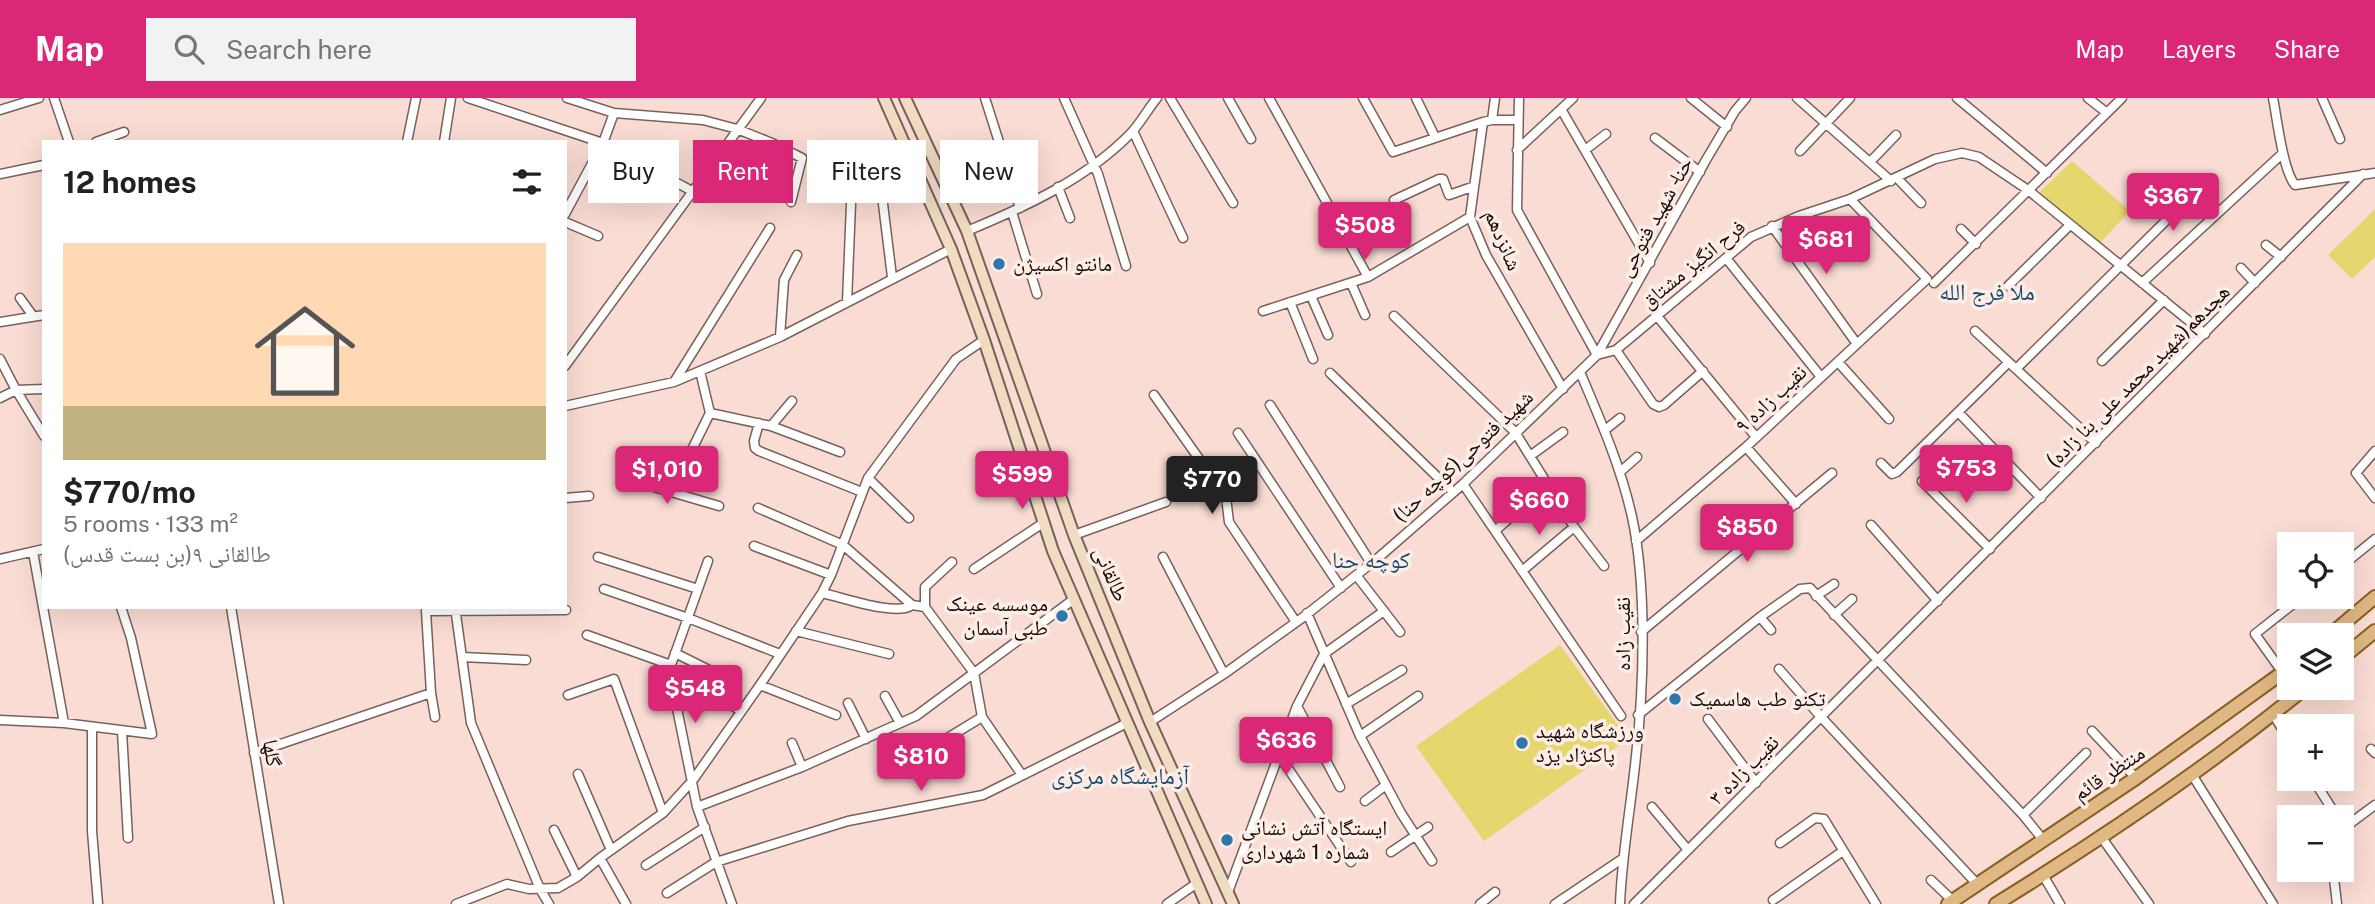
<!DOCTYPE html>
<html lang="en">
<head>
<meta charset="utf-8">
<style>
	:root { --surface:#fff; --page:#f2f2f2; --text:#202124; --muted:#757577; --line:#e0e0e0; --accent:#db2777 }
	body { margin:0; font-family:"Public Sans","Noto Naskh Arabic",sans-serif; background:var(--page); color:var(--text); height:100vh; display:flex; flex-direction:column; font-size:26px; white-space:nowrap }
	* { box-sizing:border-box; margin:0 }
	p { font-size:23px; color:var(--muted) }
	.icon { flex:none; width:38px; height:38px; fill:none; stroke:currentColor; stroke-width:2; stroke-linecap:round; stroke-linejoin:round }
	.map { position:relative; flex:1; overflow:hidden }
	.side { position:absolute; left:42px; top:42px; width:525px; height:469px; display:flex; flex-direction:column; background:var(--surface); border-radius:0px; box-shadow:0 7px 28px #0002 }
	.side>* { flex:none }
	.hud { position:absolute; left:588px; top:42px; width:665px; height:63px; display:flex; gap:14px }
	.buttons { position:absolute; left:2277px; top:434px; display:grid; gap:14px }
	.buttons a { display:grid; place-items:center; width:77px; height:77px; border-radius:0px; background:var(--surface); box-shadow:0 7px 28px #0002; font-size:35px }
	.price { position:absolute; translate:-50% -60px; padding:0 16px; border-radius:7px; background:var(--accent); color:#fff; font-size:23px; line-height:46px; filter:drop-shadow(0 2px 4px #0008) }
	.price::after { content:''; position:absolute; left:50%; top:42px; width:21px; height:16px; margin-left:-10px; background:inherit; clip-path:polygon(0 0,100% 0,50% 100%) }
	.price.current { background:#222; color:#fff }
	ul { padding:0; list-style:none }
	li { display:grid; align-content:center; gap:14px; height:371px; padding:0 21px }
	li+li { border-top:2px solid var(--line) }
	li span { display:grid; place-items:center; height:217px; border-radius:0px; color:#555 }
	li>.icon { margin-inline-start:auto }
	span .icon { width:126px; height:126px; fill:#fffc; stroke-width:1 }
	li b { font-size:30px }
	h2 { display:flex; justify-content:space-between; align-items:center; height:84px; padding:0 21px; font-size:30px }
	.tag { padding:0 24px; border-radius:0px; background:var(--surface); box-shadow:0 7px 28px #0002; font-size:24px; line-height:63px }
	.tag.current { background:var(--accent); color:#fff }
	header { display:flex; align-items:center; gap:42px; box-sizing:border-box; height:98px; padding:0 35px; background:var(--accent); color:#fff }
	header strong { font-size:33px }
	nav { display:flex; gap:38px; margin-inline-start:auto; font-size:24px }
	.search { width:490px; height:63px; background:var(--page); display:flex; align-items:center; gap:18px; box-sizing:border-box; padding:0 24px; border-radius:0px; color:var(--muted); font-size:26px }
	.map>svg:first-child { display:block }
	.park { fill:#e5d76e }
	.lines { fill:none; stroke-linecap:round; stroke-linejoin:round }
	.minor-casing { stroke:#796159; stroke-width:11 }
	.secondary-casing { stroke:#796159; stroke-width:14 }
	.primary-casing { stroke:#8a5d23; stroke-width:16 }
	.minor { stroke:#fff; stroke-width:8 }
	.secondary { stroke:#efdcc1; stroke-width:10 }
	.primary { stroke:#dfb883; stroke-width:12 }
	.poi-dot { fill:#2e77ab; stroke:#feede7; stroke-width:2.5 }
	.labels { text-anchor:middle; stroke-width:7; stroke-linejoin:round; paint-order:stroke }
	.street-label { font-size:21px; fill:#140b08; stroke:#feede7 }
	.poi-label { font-size:21px; fill:#140b08; stroke:#feede7; text-anchor:start }
	.neighbourhood-label { font-size:23px; fill:#184a6e; stroke:#feede7 }
</style>
</head>
<body>
<header>
<strong>Map</strong>
<div class="search"><svg class="icon" aria-label="search" viewBox="0 0 24 24"><circle cx="10" cy="10" r="6"/><path d="M15 15l6 6"/></svg>Search here</div>
<nav><a>Map</a><a>Layers</a><a>Share</a></nav>
</header>
<div class="map">
<svg width="2375" height="806" viewBox="0 0 2375 806">
	<rect width="100%" height="100%" fill="#f9dcd3"/>
	<path class="park" d="M 2072,63 L 2130,113 L 2099,146 L 2038,96 Z
		M 2375,111 L 2375,159 L 2352,181 L 2328,157 Z
		M 1560,547 L 1628,641 L 1484,743 L 1416,648 Z"/>
	<g class="lines">
		<defs>
			<path id="minor" d="M 54,0 L 69,44
				M 468,0 L 603,45 L 692,93
				M 567,0 L 614,15 L 703,22 L 737,31 L 772,45 L 802,60 L 791,104
				M 985,0 L 1020,110
				M 1064,0 L 1098,76 L 1126,168
				M 1170,0 L 1233,105
				M 1228,0 L 1251,41
				M 1269,0 L 1368,179
				M 1363,0 L 1393,54 L 1483,24
				M 1416,0 L 1435,39
				M 1495,0 L 1492,22 L 1483,24 L 1470,119 L 1486,157 L 1563,291
				M 1519,0 L 1517,112 L 1597,257
				M 1691,0 L 1727,29
				M 1797,0 L 1891,83
				M 1957,0 L 2047,75
				M 2088,0 L 2107,15
				M 2273,0 C 2277,20 2283,73 2295,87 L 2375,75
				M 2322,0 L 2340,41
				M 1561,11 L 1650,165
				M 0,12 L 39,0
				M 1492,22 L 1518,22
				M 1133,33 L 1183,140
				M 1655,40 L 1700,74
				M 96,44 L 124,34
				M 407,44 L 416,0
				M 444,44 L 451,0
				M 1517,52 L 1573,0
				M 1585,52 L 1606,36
				M 1800,53 L 1850,0
				M 1870,64 L 1896,37
				M 0,76 L 44,67
				M 1897,80 L 1921,105
				M 746,84 L 772,45
				M 1058,89 L 1070,120
				M 1394,102 L 1439,81 L 1443,81 L 1449,97 L 1472,89
				M 883,106 L 892,179
				M 1012,114 L 1037,196
				M 565,116 L 603,45 L 614,15
				M 565,124 L 598,138
				M 1772,128 L 1857,246
				M 1961,131 L 1976,146
				M 967,133 C 1025,109 1087,81 1132,34 C 1141,24 1148,11 1157,0
				M 2266,147 L 2281,159
				M 1726,160 L 1821,279
				M 2241,170 L 2255,185
				M 1351,185 L 1365,217
				M 1934,185 L 2122,0
				M 2142,185 L 2283,55
				M 2008,188 L 2070,127
				M 1311,198 L 1328,237
				M 20,200 L 33,218
				M 847,204 L 853,57
				M 1290,204 L 1313,261
				M 1263,213 L 1368,179 L 1470,119
				M 1394,218 L 1515,334 L 1574,429 L 1604,468
				M 1657,218 L 1756,339
				M 0,224 L 44,217
				M 1975,233 L 2096,345
				M 780,239 L 784,182 L 797,157
				M 1616,252 L 1653,306 L 1659,309 L 1664,307 L 1703,273
				M 1597,257 L 1616,252 L 1751,139 L 1799,118 L 1850,101 L 1935,61 L 1962,55 L 1979,59 L 2028,92 L 2205,236
				M 0,261 L 16,292 L 44,338
				M 2102,263 L 2164,202
				M 1838,264 L 1889,321
				M 565,268 L 761,0
				M 2016,271 L 2207,82
				M 700,273 L 710,315 L 771,328 L 840,354
				M 1580,274 C 1600,321 1621,369 1632,419 C 1647,487 1644,589 1636,658 C 1631,708 1622,756 1620,806
				M 1330,275 L 1453,394
				M 674,284 L 770,130
				M 1154,297 L 1226,399 L 1229,424 L 1296,524
				M 0,300 L 16,292 L 44,291
				M 1270,307 L 1371,465
				M 565,308 L 674,284 L 780,239 L 951,151
				M 1958,314 L 2041,400
				M 759,325 L 754,343 L 755,350 L 759,353 L 862,394
				M 771,328 L 792,303
				M 1605,332 L 1620,320
				M 1238,335 L 1341,490
				M 1746,349 L 1796,406
				M 2375,353 L 2356,375 L 2375,400
				M 1530,358 L 1563,334
				M 1881,365 L 1892,376 L 1897,374 L 2008,265
				M 1620,374 L 1637,359
				M 623,380 L 719,408
				M 868,380 L 909,420
				M 1922,383 L 1990,451
				M 1463,386 L 1621,618
				M 671,394 L 710,315
				M 565,400 L 589,398
				M 758,410 L 843,447 L 912,507 L 925,509 L 974,575 L 982,619 L 1022,677
				M 1871,427 L 1938,503
				M 1495,433 L 1548,386
				M 1074,437 L 1166,404
				M 1636,443 L 1746,349 L 1927,181 L 1850,101
				M 754,448 L 831,477
				M 33,454 L 64,625
				M 598,459 L 698,491
				M 1163,459 L 1224,576
				M 0,461 L 44,451
				M 708,463 L 671,567 L 670,576 L 697,709 L 732,806
				M 2342,468 L 2375,441
				M 974,471 L 1043,425
				M 1522,473 L 1574,429
				M 1356,477 L 1400,534
				M 604,491 L 688,520 L 780,556
				M 822,495 C 842,499 896,519 912,507
				M 1816,498 L 1834,486
				M 231,509 L 279,806
				M 455,509 L 471,625 L 540,791 L 549,806
				M 925,509 L 925,489 L 952,464
				M 1307,515 L 1360,638 L 1401,715 L 1432,763
				M 1834,517 L 1852,501
				M 1760,519 L 1771,532
				M 796,533 L 889,556
				M 1641,534 L 1832,375
				M 587,537 L 671,567
				M 675,555 L 711,573
				M 462,559 L 526,562
				M 1779,571 L 1821,619 L 1978,787
				M 2283,575 L 2255,536 L 2302,499
				M 760,587 L 836,617
				M 706,591 L 741,613
				M 568,597 L 614,581 L 663,715
				M 885,598 L 900,625
				M 848,605 L 866,641
				M 1346,606 L 1402,572
				M 1297,608 L 1340,689
				M 2273,616 L 2289,642
				M 1638,617 L 1760,519 L 1800,491 L 1810,490 L 2023,717 L 2044,743
				M 435,619 L 431,595 L 426,513 L 566,512
				M 1708,621 L 1756,685
				M 0,622 L 64,625 L 152,636 L 131,540 L 121,509
				M 1150,624 L 1224,576 L 1302,520 L 1378,460 L 1463,386 L 1597,257 L 1706,62 L 1735,13 L 1746,0
				M 92,629 L 92,733 L 98,806
				M 122,633 L 128,740
				M 2092,633 L 2136,680
				M 1360,638 L 1418,598
				M 792,645 L 802,669
				M 2371,651 L 2375,655
				M 254,655 L 431,595
				M 923,655 L 982,619
				M 1279,657 L 1351,764
				M 2191,675 L 2273,806
				M 578,676 L 611,752
				M 2313,681 L 2337,719
				M 1365,703 L 1386,687
				M 697,709 L 802,669 L 916,618 L 1074,501
				M 1652,709 L 1688,752
				M 2023,717 L 2086,655
				M 2344,730 L 2375,707
				M 554,732 L 577,779
				M 2102,740 L 2149,806
				M 1780,745 L 1815,720 L 1824,721 L 1876,806
				M 1391,754 L 1428,729
				M 600,760 L 626,806
				M 646,767 L 705,729
				M 2333,772 L 2337,806
				M 2043,777 L 2060,806
				M 1931,782 L 1953,803
				M 1228,794 L 1297,608 L 1324,556 L 1384,513
				M 667,795 L 716,764 L 848,723 L 983,697 L 1127,625
				M 1773,802 L 1843,753
				M 456,806 L 507,786 L 529,791 L 558,790 L 577,779 L 600,760 L 663,715 L 693,682 L 760,587 L 822,495 L 831,477 L 868,380 L 956,261 L 984,242
				M 1167,806 L 1197,785
				M 1480,806 L 1495,794
				M 1555,806 L 1622,761
				M 1634,806 L 2363,76"/>
			<path id="secondary" d="M 884,0 L 951,151 L 984,242 L 1053,453 L 1206,806
				M 905,0 L 967,133 L 1074,437 L 1150,624 L 1233,806"/>
			<path id="primary" d="M 2330,537 L 2375,499
				M 2342,560 L 2375,533
				M 1948,806 L 2136,680 L 2289,570
				M 1996,806 C 2103,740 2208,669 2305,590"/>
		</defs>
		<use href="#minor" class="minor-casing"/>
		<use href="#secondary" class="secondary-casing"/>
		<use href="#primary" class="primary-casing"/>
		<use href="#minor" class="minor"/>
		<use href="#secondary" class="secondary"/>
		<use href="#primary" class="primary"/>
	</g>
	<g class="poi-dot">
		<circle cx="999" cy="166" r="7"/>
		<circle cx="1062" cy="518" r="7"/>
		<circle cx="1675" cy="601" r="7"/>
		<circle cx="1522" cy="645" r="7"/>
		<circle cx="1227" cy="742" r="7"/>
	</g>
	<g class="labels">
		<g class="street-label">
			<text transform="translate(1655 119) rotate(-61)" y="7">حنا- شهید فتوحی</text>
			<text transform="translate(1503 142) rotate(67)" y="7">شانزدهم</text>
			<text transform="translate(1693 166) rotate(-39)" y="7">فرح انگیز مشتاق</text>
			<text transform="translate(2138 278) rotate(-45)" y="7">هجدهم(شهید محمد علی بنا زاده)</text>
			<text transform="translate(1771 301) rotate(-43)" y="7">نقیب زاده ۹</text>
			<text transform="translate(1463 358) rotate(-43)" y="7">(کوچه حنا)شهید فتوحی</text>
			<text transform="translate(1111 476) rotate(67)" y="7">طالقانی</text>
			<text transform="translate(1623 536) rotate(-90)" y="7">نقیب زاده</text>
			<text transform="translate(272 655) rotate(81)" y="7">گلها</text>
			<text transform="translate(1744 672) rotate(-45)" y="7">نقیب زاده ۳</text>
			<text transform="translate(2109 675) rotate(-34)" y="7">منتظر قائم</text>
		</g>
		<g class="poi-label">
			<text x="1013" y="173">مانتو اكسيژن</text>
			<text x="1048" y="513" text-anchor="end">موسسه عینک<tspan x="1048" dy="24">طبی آسمان</tspan></text>
			<text x="1689" y="608">تکنو طب هاسمیک</text>
			<text x="1536" y="640">ورزشگاه شهید<tspan x="1536" dy="24">پاکنژاد یزد</tspan></text>
			<text x="1241" y="737">ایستگاه آتش نشانی<tspan x="1241" dy="24">شماره 1 شهرداری</tspan></text>
		</g>
		<g class="neighbourhood-label">
			<text x="1987" y="202">ملا فرج الله</text>
			<text x="1371" y="470">کوچه حنا</text>
			<text x="1120" y="686">آزمایشگاه مرکزی</text>
		</g>
	</g>
</svg>
<div class="buttons">
<a><svg class="icon" aria-label="locate" viewBox="0 0 24 24"><circle cx="12" cy="12" r="6"/><path d="M12 2v4M12 18v4M2 12h4M18 12h4"/></svg></a>
<a><svg class="icon" aria-label="layers" viewBox="0 0 24 24"><path d="M12 4l9 5-9 5-9-5zM3 14l9 5 9-5"/></svg></a>
<a>+</a>
<a>−</a>
</div>
<b class="price" style="left:2173px;top:135px">$367</b>
<b class="price" style="left:1365px;top:164px">$508</b>
<b class="price" style="left:1826px;top:178px">$681</b>
<b class="price" style="left:1966px;top:407px">$753</b>
<b class="price" style="left:667px;top:408px">$1,010</b>
<b class="price" style="left:1022px;top:413px">$599</b>
<b class="price current" style="left:1212px;top:418px">$770</b>
<b class="price" style="left:1539px;top:439px">$660</b>
<b class="price" style="left:1747px;top:466px">$850</b>
<b class="price" style="left:695px;top:627px">$548</b>
<b class="price" style="left:1286px;top:679px">$636</b>
<b class="price" style="left:921px;top:695px">$810</b>
<div class="hud">
<a class="tag">Buy</a>
<a class="tag current">Rent</a>
<a class="tag">Filters</a>
<a class="tag">New</a>
</div>
<section class="side">
<h2>12 homes<svg class="icon" aria-label="filters" viewBox="0 0 24 24"><path d="M4 7h16M4 17h16"/><circle cx="9" cy="7" r="2"/><circle cx="15" cy="17" r="2"/></svg></h2>
<ul>
<li><span style="background:linear-gradient(#ffd9b3 75%,#c2b280 0)"><svg class="icon" aria-label="home" viewBox="0 0 24 24"><path d="M3 11l9-7 9 7M6 9v11h12V9"/></svg></span><div><b>$770/mo</b><p>5 rooms · 133 m²</p><p>طالقانی ۹(بن بست قدس)</p></div></li>
</ul>
</section>
</div>
</body>
</html>
